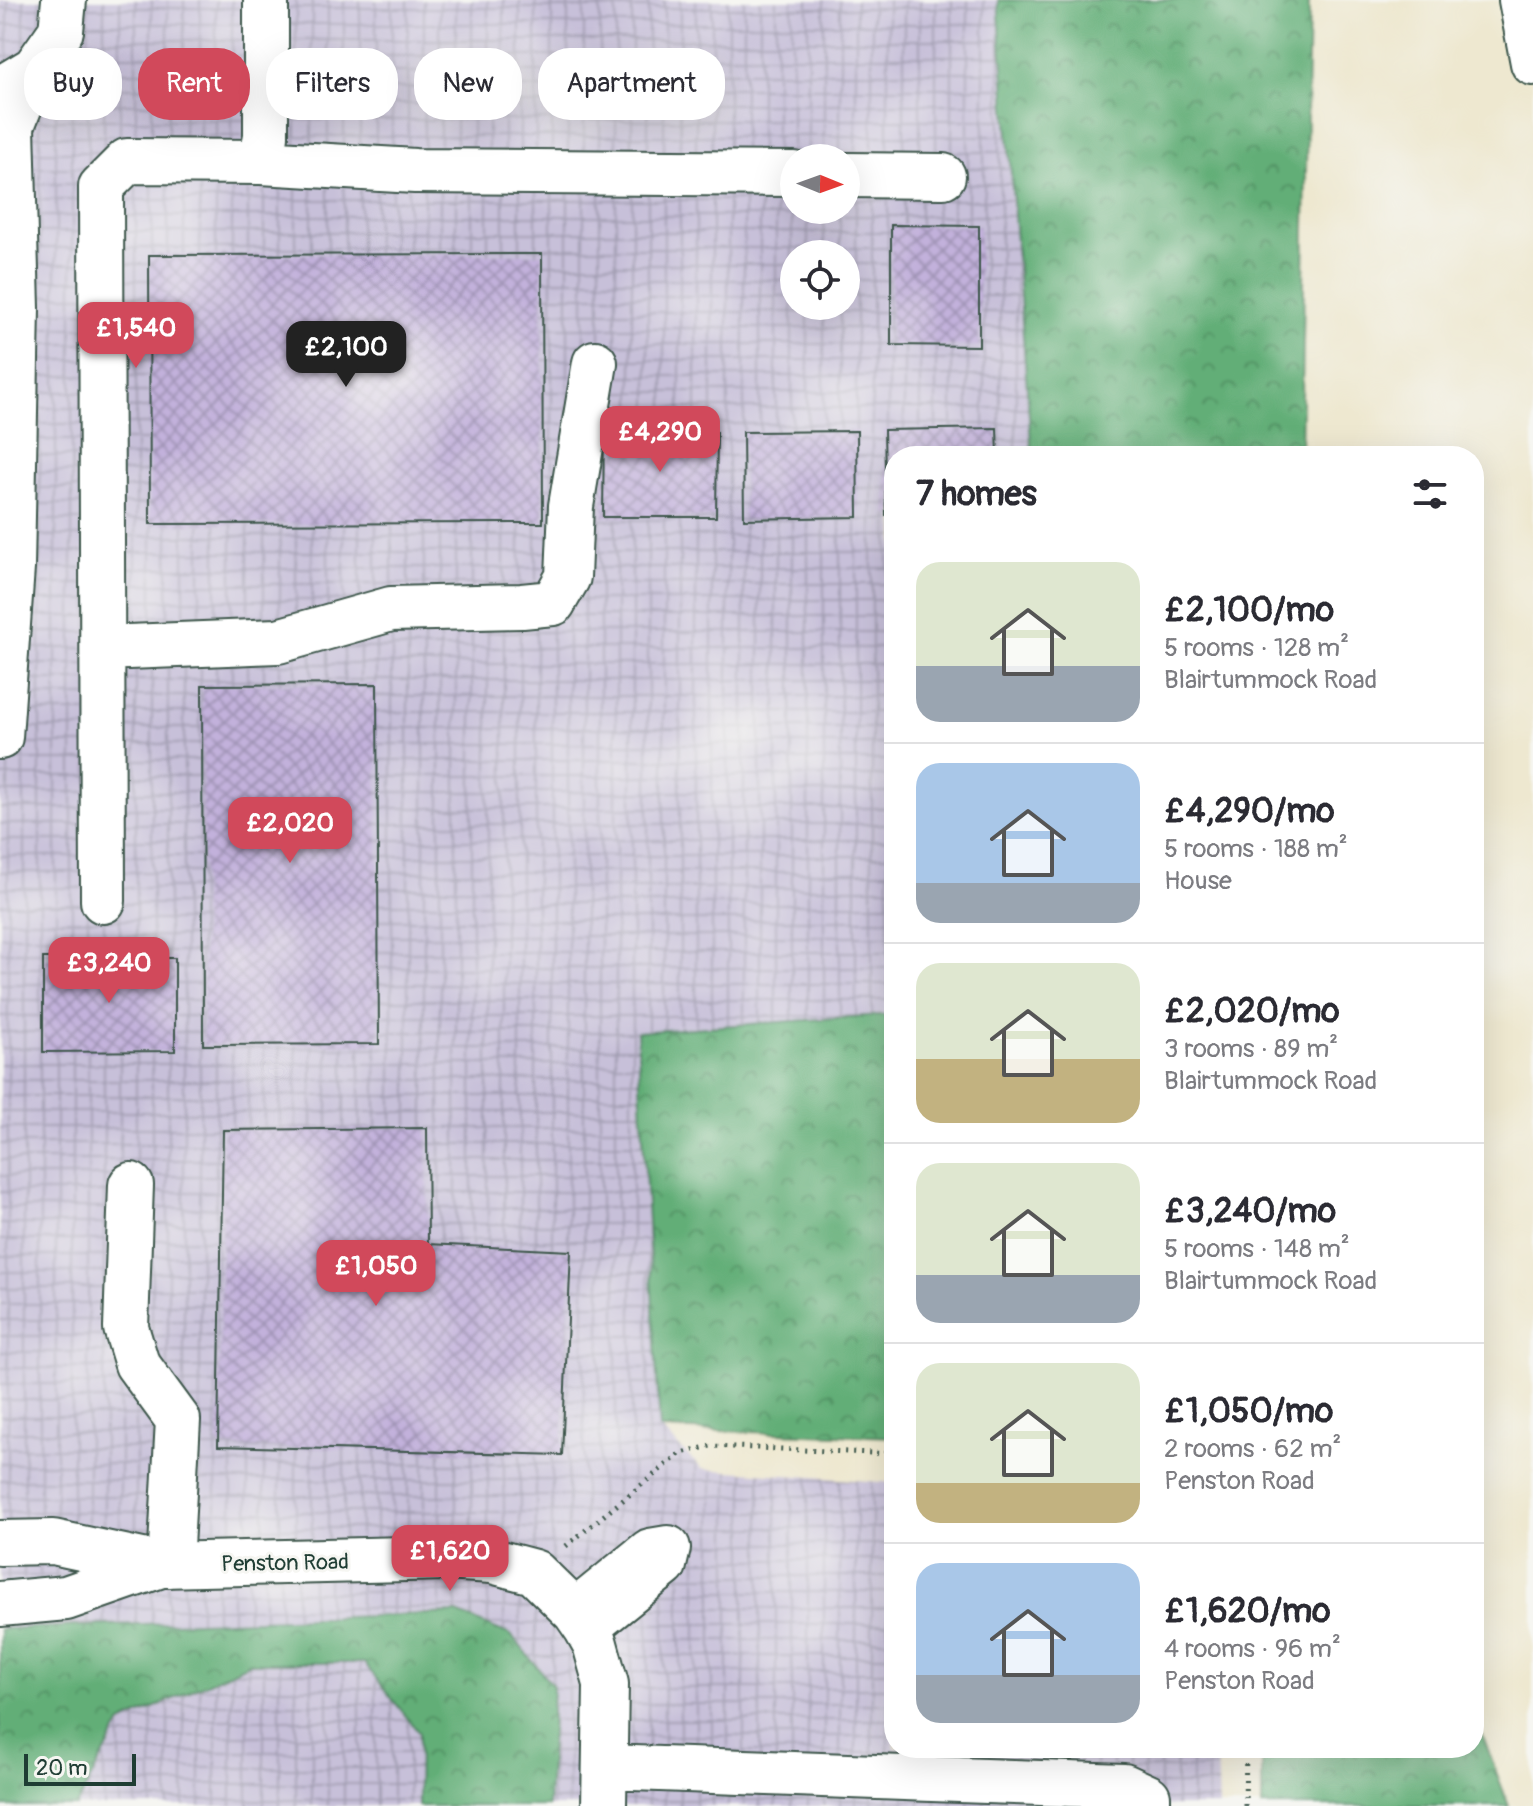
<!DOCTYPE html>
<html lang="en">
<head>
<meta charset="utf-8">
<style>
	:root { --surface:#fff; --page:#f2f2f3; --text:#2b2b33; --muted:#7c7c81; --line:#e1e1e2; --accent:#d1495b }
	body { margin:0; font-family:Pangolin,sans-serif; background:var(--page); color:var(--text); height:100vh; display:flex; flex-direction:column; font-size:30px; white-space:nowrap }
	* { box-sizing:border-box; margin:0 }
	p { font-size:26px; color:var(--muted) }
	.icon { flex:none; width:44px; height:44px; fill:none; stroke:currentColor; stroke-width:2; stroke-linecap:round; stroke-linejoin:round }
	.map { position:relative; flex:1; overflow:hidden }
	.drawer { position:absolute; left:884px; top:446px; width:600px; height:1312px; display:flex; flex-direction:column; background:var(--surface); border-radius:32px; box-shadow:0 8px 32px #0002 }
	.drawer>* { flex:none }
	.guide { position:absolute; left:24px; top:48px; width:740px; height:72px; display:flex; gap:16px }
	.needle { width:52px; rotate:91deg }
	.buttons { position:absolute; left:780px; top:144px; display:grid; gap:16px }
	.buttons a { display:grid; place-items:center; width:80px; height:80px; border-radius:50%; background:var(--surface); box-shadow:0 8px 32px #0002; font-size:40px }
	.scale { position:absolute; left:24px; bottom:20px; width:112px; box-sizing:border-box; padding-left:8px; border:4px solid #1f3d34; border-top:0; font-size:22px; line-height:28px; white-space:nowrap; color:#1f3d34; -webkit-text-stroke:6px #f6f6f2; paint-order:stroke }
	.price { position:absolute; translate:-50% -68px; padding:0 18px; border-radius:16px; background:var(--accent); color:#fff; font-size:26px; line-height:52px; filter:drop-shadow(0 2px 4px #0008) }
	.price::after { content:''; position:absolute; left:50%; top:48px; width:24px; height:18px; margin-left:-12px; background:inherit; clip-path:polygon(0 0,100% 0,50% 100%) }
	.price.on { background:#222; color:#fff }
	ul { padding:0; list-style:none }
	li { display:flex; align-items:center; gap:24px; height:200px; padding:0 32px }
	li+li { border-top:2px solid var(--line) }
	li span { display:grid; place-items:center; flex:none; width:224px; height:160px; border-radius:24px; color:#555 }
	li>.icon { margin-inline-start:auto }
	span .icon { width:96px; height:96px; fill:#fffc; stroke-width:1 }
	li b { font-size:34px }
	h2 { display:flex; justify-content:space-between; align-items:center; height:96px; padding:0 32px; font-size:34px }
	.tag { padding:0 28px; border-radius:32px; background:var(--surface); box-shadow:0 8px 32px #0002; font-size:28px; line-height:72px }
	.tag.on { background:var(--accent); color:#fff }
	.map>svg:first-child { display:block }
	.industrial { fill:url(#industrial-grid); fill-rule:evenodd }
	.forest { fill:url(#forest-crowns); stroke:#407656; stroke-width:2 }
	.building { fill:url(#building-cross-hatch) }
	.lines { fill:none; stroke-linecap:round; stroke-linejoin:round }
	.minor-casing { stroke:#3e574b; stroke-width:48 }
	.highway-casing { stroke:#3e574b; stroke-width:48 }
	.path { stroke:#3e574b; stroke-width:5; stroke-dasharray:2 6; stroke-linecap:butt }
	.minor { stroke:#fff; stroke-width:44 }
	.highway { stroke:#fff; stroke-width:44 }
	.labels { text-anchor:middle; stroke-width:6; stroke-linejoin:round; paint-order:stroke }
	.street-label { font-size:22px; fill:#1f3d34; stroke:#f6f6f2 }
</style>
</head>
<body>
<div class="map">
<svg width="1533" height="1806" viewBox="0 0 1533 1806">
	<defs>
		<pattern id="industrial-grid" width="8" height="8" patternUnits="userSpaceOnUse" patternTransform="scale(2)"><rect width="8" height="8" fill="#c7c0d9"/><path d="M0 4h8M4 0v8" fill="none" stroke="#a19db1"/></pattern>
		<pattern id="forest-crowns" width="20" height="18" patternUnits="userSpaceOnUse" patternTransform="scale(2)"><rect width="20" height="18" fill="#62ae77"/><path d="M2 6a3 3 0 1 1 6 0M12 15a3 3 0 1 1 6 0" fill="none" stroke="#508f62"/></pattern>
		<pattern id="building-cross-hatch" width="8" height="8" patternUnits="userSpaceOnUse" patternTransform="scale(2)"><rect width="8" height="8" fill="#c2b1db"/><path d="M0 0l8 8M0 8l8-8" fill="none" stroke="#9d91b2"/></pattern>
	</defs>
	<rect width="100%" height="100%" fill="#f6f6f2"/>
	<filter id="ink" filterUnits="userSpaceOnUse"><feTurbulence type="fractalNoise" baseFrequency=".0125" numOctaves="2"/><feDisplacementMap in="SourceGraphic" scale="16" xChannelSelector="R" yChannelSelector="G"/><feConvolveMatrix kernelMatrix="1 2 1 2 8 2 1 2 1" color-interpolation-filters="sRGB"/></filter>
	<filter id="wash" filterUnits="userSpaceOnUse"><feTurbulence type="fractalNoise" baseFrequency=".006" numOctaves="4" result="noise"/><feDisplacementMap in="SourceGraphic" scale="32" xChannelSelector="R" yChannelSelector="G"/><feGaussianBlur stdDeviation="1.8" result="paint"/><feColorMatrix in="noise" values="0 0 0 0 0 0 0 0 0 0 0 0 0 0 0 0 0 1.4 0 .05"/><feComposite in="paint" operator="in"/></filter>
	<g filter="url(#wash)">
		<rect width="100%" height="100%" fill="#eee8d0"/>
		<path class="industrial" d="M 0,0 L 998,0 L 1032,456 L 894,456 L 894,1014 L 637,1032 L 660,1428 L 702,1469 L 894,1483 L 894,1748 L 1217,1748 L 1219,1806 L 0,1806 ZM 794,158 L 846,158 L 846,210 L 794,210 ZM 794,254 L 846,254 L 846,306 L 794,306 Z"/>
		<path class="forest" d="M 998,0 L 1309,0 L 1301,456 L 1032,456 Z
			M 894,1014 L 894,1437 L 660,1429 L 637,1032 Z
			M 457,1613 L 511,1635 L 553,1686 L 548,1806 L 418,1806 L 419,1733 L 364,1663 L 250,1663 L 121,1723 L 76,1806 L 0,1806 L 0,1629 Z
			M 1474,1713 L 1509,1806 L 1262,1806 L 1262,1748 L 1474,1748 Z"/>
		<g id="blocks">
			<path class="building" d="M 891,225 L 979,226 L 979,346 L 891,345 Z
				M 542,254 L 543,523 L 150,524 L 149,255 Z
				M 997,428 L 998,456 L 894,456 L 894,515 L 886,515 L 884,430 Z
				M 604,431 L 717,432 L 716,517 L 603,517 Z
				M 857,431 L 858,517 L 744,519 L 743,432 Z
				M 377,684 L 379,1044 L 203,1045 L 202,685 Z
				M 43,958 L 175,958 L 175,1051 L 43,1052 Z
				M 427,1128 L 428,1244 L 571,1251 L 562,1455 L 218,1446 L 223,1130 Z"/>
		</g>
	</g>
	<g filter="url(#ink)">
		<use href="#blocks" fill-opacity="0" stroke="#3e574b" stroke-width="2"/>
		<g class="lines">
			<defs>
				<path id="minor" d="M 10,83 L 35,68 L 61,31 L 64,0
					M 261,162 L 415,171 L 794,174
					M 846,175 L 943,176
					M 103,648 L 278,641 L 391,609 L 522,606 L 553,603 L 568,577 L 571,506 L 595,363
					M 0,737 L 12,568 L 17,308 L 12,126 L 35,68
					M 103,901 L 101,187 L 127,161 L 261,162 L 266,136 L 266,0
					M 131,1185 L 126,1328 L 137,1364 L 178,1420 L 170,1565
					M 0,1543 L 53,1542 L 161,1565 L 446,1558 L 492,1561 L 534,1572 L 575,1612 L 586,1628 L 595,1644 L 606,1684 L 604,1806
					M 0,1604 L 66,1598 L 161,1565
					M 575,1612 L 650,1551 L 668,1548 L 664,1565 L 586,1628
					M 606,1767 L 1124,1786 L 1148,1797 L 1148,1806"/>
				<path id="highway" d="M 1521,0 L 1533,63"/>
			</defs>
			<use href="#minor" class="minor-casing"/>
			<use href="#highway" class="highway-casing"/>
			<path class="path" d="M 566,1546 L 681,1453 L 711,1446 L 894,1454
				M 1245,1806 L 1246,1748"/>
			<use href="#minor" class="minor"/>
			<use href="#highway" class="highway"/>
		</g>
	</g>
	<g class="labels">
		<g class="street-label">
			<text transform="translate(285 1562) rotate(-1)" y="8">Penston Road</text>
		</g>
	</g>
</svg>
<div class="buttons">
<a><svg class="needle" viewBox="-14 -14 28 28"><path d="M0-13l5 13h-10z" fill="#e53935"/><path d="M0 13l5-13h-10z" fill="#7c7c81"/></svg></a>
<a><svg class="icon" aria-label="locate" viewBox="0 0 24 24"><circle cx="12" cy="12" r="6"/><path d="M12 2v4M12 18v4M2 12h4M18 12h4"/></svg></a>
</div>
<div class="scale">20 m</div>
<b class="price" style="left:136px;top:370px">£1,540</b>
<b class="price on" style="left:346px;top:389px">£2,100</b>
<b class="price" style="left:660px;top:474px">£4,290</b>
<b class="price" style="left:290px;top:865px">£2,020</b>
<b class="price" style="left:109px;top:1005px">£3,240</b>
<b class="price" style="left:376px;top:1308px">£1,050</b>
<b class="price" style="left:450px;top:1593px">£1,620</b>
<div class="guide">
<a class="tag">Buy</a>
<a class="tag on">Rent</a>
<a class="tag">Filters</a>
<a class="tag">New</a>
<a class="tag">Apartment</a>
</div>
<section class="drawer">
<h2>7 homes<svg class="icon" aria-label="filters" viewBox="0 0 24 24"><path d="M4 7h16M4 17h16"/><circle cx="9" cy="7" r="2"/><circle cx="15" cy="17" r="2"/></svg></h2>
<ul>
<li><span style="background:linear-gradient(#dfe7d0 65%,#9aa5b1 0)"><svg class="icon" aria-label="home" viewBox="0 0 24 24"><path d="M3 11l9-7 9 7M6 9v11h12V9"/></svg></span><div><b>£2,100/mo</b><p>5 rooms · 128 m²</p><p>Blairtummock Road</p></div></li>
<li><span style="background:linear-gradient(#a9c7e8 75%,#9aa5b1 0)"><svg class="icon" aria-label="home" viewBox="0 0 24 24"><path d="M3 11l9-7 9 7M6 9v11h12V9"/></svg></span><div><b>£4,290/mo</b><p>5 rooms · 188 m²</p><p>House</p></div></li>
<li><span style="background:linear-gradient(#dfe7d0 60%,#c2b280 0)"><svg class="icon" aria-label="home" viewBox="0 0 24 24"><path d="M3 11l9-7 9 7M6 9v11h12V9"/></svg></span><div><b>£2,020/mo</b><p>3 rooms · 89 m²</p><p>Blairtummock Road</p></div></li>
<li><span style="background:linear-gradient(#dfe7d0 70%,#9aa5b1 0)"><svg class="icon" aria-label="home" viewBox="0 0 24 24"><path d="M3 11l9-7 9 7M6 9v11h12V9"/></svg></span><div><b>£3,240/mo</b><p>5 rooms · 148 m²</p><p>Blairtummock Road</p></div></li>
<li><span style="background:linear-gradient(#dfe7d0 75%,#c2b280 0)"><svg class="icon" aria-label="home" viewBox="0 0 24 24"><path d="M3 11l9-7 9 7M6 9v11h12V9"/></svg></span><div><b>£1,050/mo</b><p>2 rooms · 62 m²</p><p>Penston Road</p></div></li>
<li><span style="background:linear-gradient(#a9c7e8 70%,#9aa5b1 0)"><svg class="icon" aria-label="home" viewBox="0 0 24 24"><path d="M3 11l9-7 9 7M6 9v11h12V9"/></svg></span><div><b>£1,620/mo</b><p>4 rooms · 96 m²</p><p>Penston Road</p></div></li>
</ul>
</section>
</div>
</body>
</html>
